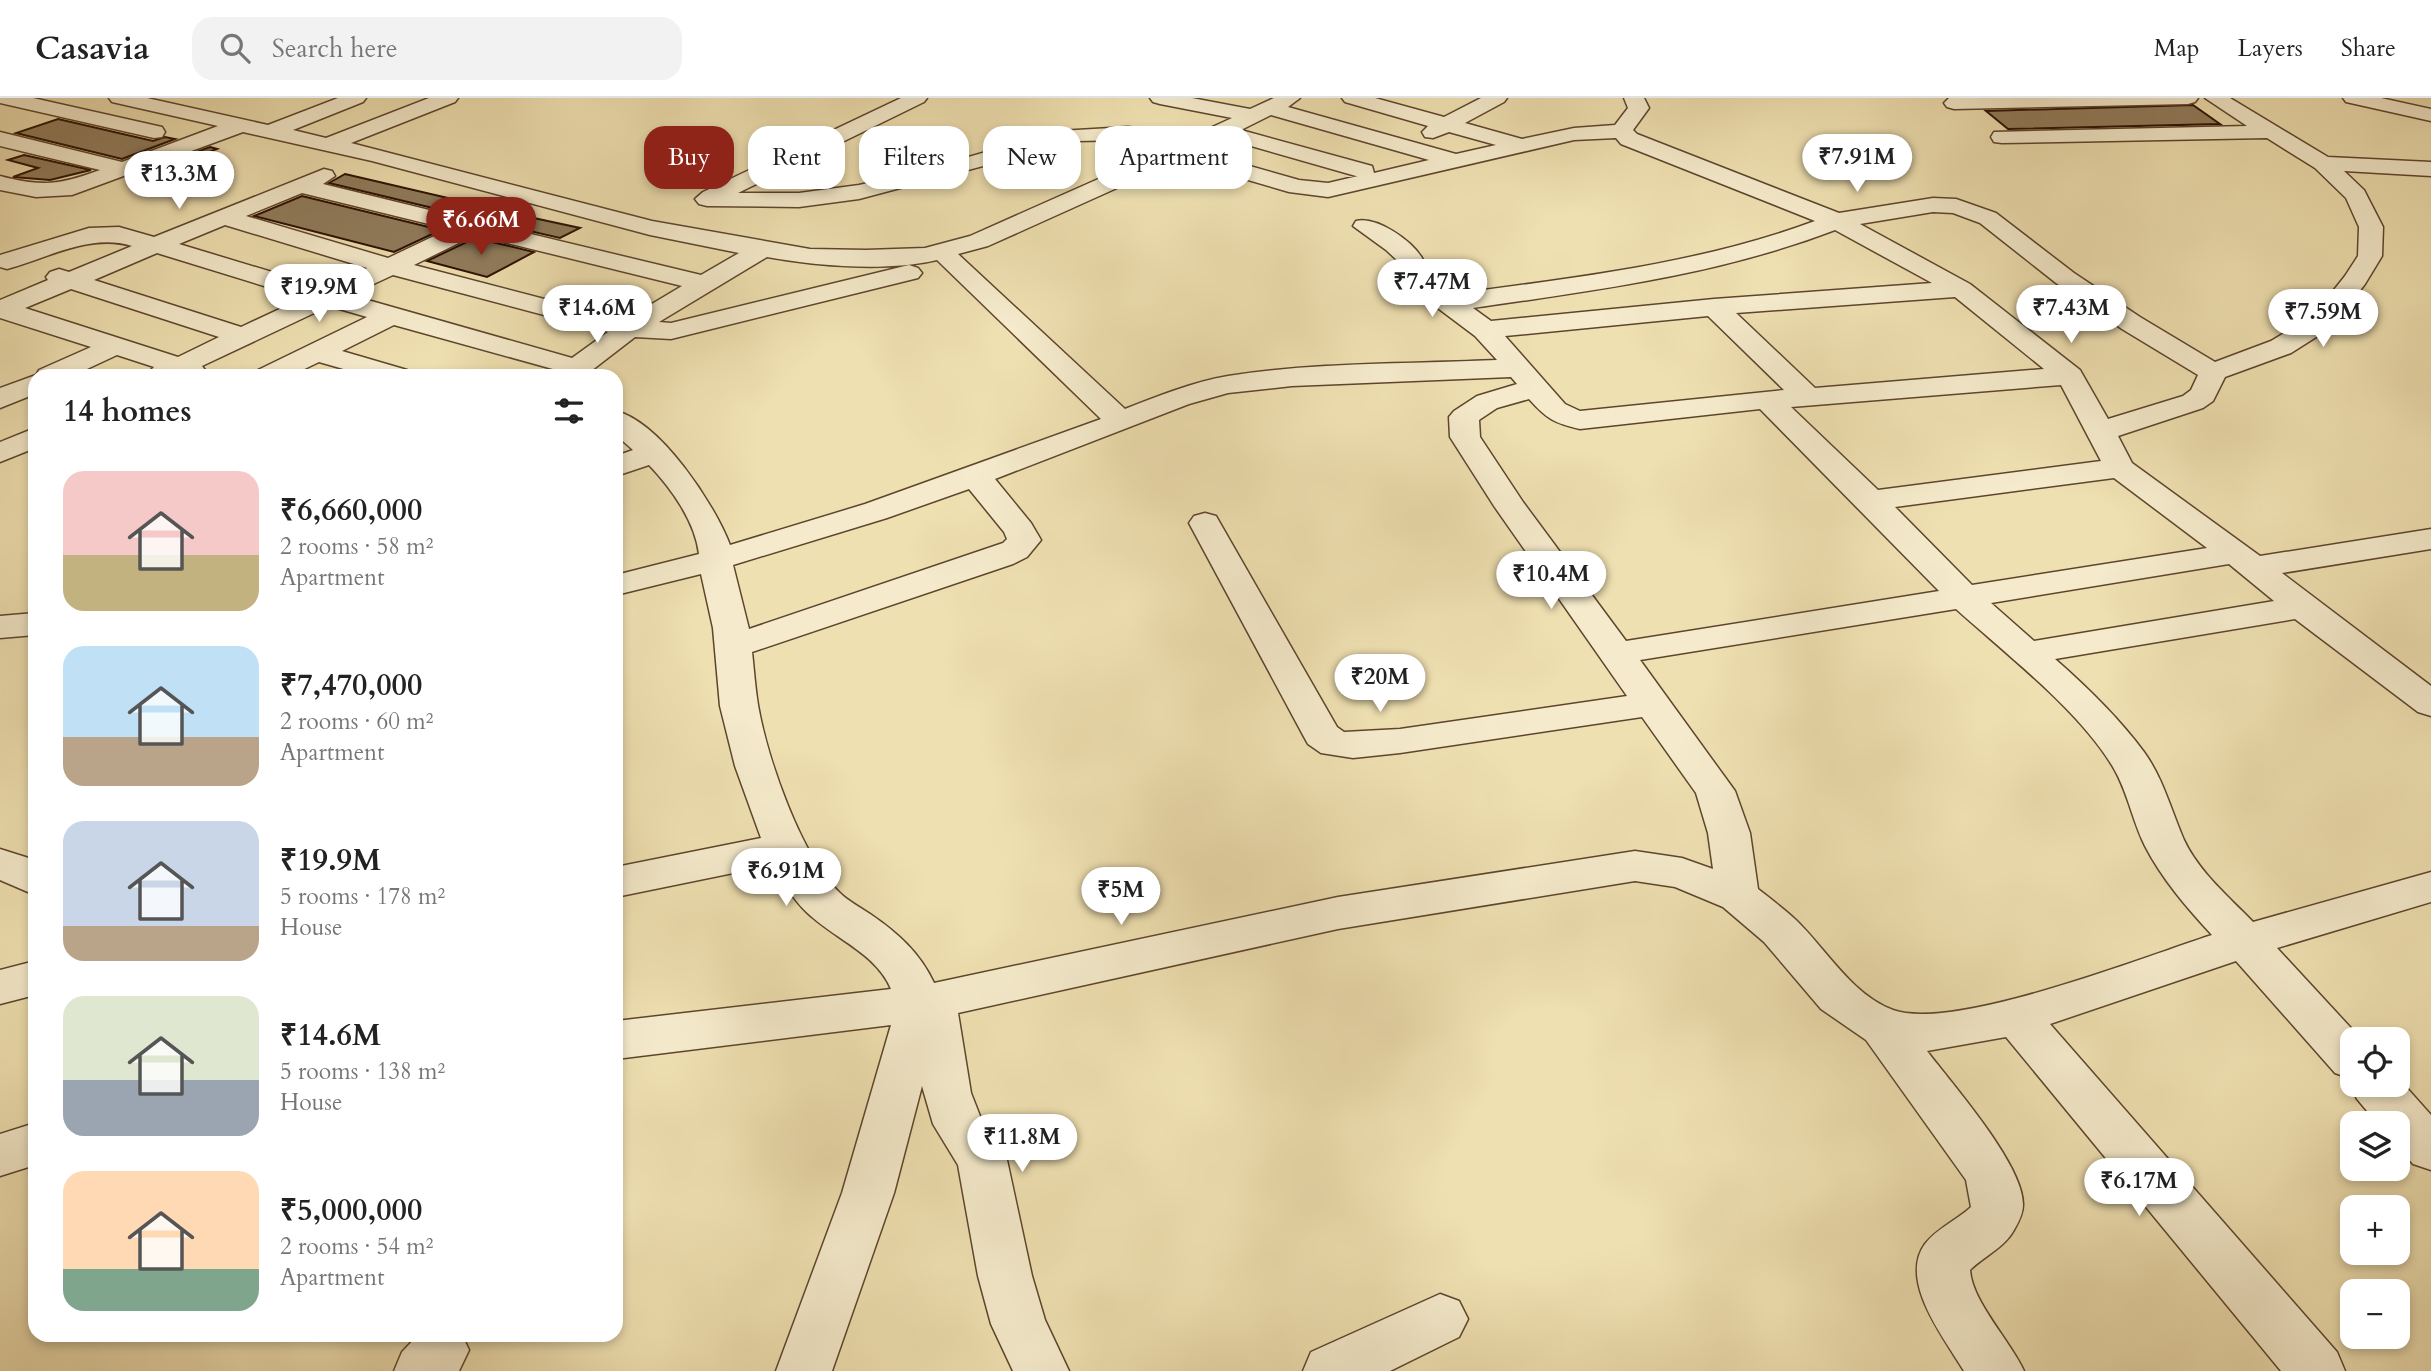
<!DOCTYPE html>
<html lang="en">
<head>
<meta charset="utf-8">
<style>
	:root { --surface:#fff; --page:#f2f2f2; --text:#222; --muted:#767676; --line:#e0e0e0; --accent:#8f2418 }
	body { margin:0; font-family:Cardo,serif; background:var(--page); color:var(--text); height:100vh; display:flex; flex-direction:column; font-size:26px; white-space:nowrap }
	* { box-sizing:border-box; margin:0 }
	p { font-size:23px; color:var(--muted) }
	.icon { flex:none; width:38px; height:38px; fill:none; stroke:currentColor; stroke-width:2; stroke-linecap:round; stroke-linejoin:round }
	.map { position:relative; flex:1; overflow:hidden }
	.details { position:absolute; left:28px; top:271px; width:595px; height:973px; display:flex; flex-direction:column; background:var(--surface); border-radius:21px; box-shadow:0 4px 10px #0003 }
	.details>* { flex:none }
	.hud { position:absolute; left:644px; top:28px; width:665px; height:63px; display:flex; gap:14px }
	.fabs { position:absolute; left:2340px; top:929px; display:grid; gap:14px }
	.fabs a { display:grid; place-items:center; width:70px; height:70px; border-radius:14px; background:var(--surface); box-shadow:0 4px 10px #0003; font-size:35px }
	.price { position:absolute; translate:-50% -60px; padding:0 16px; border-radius:24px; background:#fff; color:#222; font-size:23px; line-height:46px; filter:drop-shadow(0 2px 4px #0008) }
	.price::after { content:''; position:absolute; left:50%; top:42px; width:21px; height:16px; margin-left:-10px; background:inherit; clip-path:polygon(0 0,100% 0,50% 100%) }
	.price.active { background:var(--accent); color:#fff }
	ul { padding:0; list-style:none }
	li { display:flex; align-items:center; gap:21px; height:175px; padding:0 35px }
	li span { display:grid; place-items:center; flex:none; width:196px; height:140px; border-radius:21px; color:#555 }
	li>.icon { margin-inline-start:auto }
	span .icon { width:84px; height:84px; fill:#fffc; stroke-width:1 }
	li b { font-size:30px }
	h2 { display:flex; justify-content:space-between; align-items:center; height:84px; padding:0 35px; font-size:30px }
	.tag { padding:0 24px; border-radius:21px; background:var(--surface); box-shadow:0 4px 10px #0003; font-size:24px; line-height:63px }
	.tag.active { background:var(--accent); color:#fff }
	header { display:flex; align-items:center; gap:42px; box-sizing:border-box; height:98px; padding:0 35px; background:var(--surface); border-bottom:2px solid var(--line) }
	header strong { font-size:33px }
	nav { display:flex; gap:38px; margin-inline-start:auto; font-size:24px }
	.search { width:490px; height:63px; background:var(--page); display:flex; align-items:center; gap:18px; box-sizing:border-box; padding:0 24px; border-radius:21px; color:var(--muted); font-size:26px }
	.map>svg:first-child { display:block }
	.building { fill:#917d5d; stroke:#2c1101; stroke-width:2 }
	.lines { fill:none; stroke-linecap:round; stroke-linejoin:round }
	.minor-casing { stroke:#5d452d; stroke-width:3 }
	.minor { fill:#f5ebcc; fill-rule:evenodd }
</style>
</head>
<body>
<header>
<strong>Casavia</strong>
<div class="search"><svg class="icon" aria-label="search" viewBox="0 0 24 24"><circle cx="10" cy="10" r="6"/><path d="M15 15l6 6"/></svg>Search here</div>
<nav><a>Map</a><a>Layers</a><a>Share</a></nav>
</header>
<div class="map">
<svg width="2431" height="1273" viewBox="0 0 2431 1273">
	<rect width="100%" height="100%" fill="#efe0b1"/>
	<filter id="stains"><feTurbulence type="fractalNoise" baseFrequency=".00286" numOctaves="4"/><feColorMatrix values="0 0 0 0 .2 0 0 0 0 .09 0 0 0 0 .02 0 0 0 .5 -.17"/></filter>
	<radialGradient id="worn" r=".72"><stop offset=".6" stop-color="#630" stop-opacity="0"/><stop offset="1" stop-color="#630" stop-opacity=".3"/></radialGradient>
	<path class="building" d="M 2193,7 L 2220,26 L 2008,31 L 1986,13 Z
		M 58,21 L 153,43 L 165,39 L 175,41 L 122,61 L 16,35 Z
		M 210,49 L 217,51 L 158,74 L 148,72 Z
		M 24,57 L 91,72 L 50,82 L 13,79 L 38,70 L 8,62 Z
		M 345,76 L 529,119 L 580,130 L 560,140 L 495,125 L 492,117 L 481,116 L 470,119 L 329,85 Z
		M 302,98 L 441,132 L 394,154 L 254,118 Z
		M 475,140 L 534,154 L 487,179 L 427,163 Z"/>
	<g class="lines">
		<defs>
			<path id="minor" d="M 0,0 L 33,0 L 162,29 L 165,34 L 162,39 L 154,40 L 0,5 Z
				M 109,0 L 147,0 L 268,27 L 338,0 L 366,0 L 363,4 L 293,32 L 326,40 L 429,0 L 458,0 L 455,4 L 351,45 L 652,123 L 810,151 L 866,152 L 925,150 L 970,138 L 1175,47 L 1128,42 L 1077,43 L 859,101 L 799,109 L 707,108 L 699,106 L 695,101 L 703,94 L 901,0 L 927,0 L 924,4 L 738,95 L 799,95 L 859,87 L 909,76 L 1059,33 L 1128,29 L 1195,37 L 1232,20 L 1160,6 L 1153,4 L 1150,0 L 1192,0 L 1250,11 L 1274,0 L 1300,0 L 1288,9 L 1456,56 L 1496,47 L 1449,34 L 1433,40 L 1425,39 L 1422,34 L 1428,28 L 1345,4 L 1342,0 L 1375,0 L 1444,19 L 1481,0 L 1507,0 L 1504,4 L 1465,25 L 1522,41 L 1574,30 L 1615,27 L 1628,10 L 1624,0 L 1644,0 L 1649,10 L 1633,32 L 1637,36 L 1839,115 L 1933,100 L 1956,101 L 1996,115 L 2074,175 L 2140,219 L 2215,264 L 2271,243 L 2314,217 L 2345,178 L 2358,158 L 2359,129 L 2346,100 L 2315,70 L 2267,40 L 2002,45 L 1994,44 L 1991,39 L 1994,34 L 2247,28 L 2205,0 L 2230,0 L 2328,59 L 2431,64 L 2431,78 L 2344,73 L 2364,92 L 2383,129 L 2382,158 L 2365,186 L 2332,229 L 2291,255 L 2225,279 L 2213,303 L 2203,310 L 2118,338 L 2132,365 L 2260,458 L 2431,431 L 2431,451 L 2282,475 L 2431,588 L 2431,618 L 2418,614 L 2295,521 L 2055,561 C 2087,589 2118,619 2144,654 C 2163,680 2171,712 2184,742 C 2199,774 2229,799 2253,824 L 2431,774 L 2431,804 L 2277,850 L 2362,942 L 2352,942 L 2352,981 L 2335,975 L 2236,863 L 2050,926 L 2337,1254 L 2345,1273 L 2281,1273 L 2006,939 L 1927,953 C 1952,986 2024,1067 2023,1107 C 2023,1116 2018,1125 2014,1132 C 2004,1150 1984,1158 1970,1172 C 1972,1204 2010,1242 2024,1273 L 1964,1273 C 1945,1241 1898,1183 1925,1146 C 1937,1130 1957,1122 1971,1109 L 1966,1082 L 1866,942 L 1821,911 L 1764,844 L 1723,809 L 1675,789 L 1635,783 L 1338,831 L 958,915 L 971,995 L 980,1018 L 1007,1062 L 1032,1178 L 1045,1222 L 1069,1273 L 1013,1273 L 991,1226 L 978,1178 L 958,1067 L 933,1026 L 922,988 L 894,1095 L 832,1273 L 776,1273 L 842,1095 L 891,927 L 616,961 L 616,923 L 891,891 C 877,857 838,842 812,819 C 796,806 783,785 773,767 L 616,799 L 616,769 L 761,740 L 735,668 L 720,608 L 713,530 L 701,476 L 616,497 L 616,477 L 699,456 C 695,423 671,390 649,367 L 616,378 L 616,358 L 633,352 L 616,337 L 616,313 C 660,324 714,405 730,447 L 865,406 L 1101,321 L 937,162 C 887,174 817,168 767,159 L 659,224 L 671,225 L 909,167 L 918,170 L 922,175 L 918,180 L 671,241 L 635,239 L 587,276 L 578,278 L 394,227 L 342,253 L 407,272 L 411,278 L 368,278 L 319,264 L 290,278 L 254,278 L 258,272 L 367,219 L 329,208 L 202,268 L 205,272 L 201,278 L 145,278 L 154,269 L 117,257 L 72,278 L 35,278 L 35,296 L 0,310 L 0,290 L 36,277 L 39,272 L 91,249 L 0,220 L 0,202 L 48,182 L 46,179 L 50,174 L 59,171 L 69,174 L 132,148 C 90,135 48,160 7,171 L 0,169 L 0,157 L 89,130 L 119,129 L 154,139 L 324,71 L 332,73 L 335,78 L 323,86 L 470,122 L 482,118 L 491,120 L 493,127 L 701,177 L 739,155 L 650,137 L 372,63 L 243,34 L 72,97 L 36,99 L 0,92 L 0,78 C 42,89 59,87 100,72 L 0,48 L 0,34 L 122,64 L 218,28 L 112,4 ZM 1271,17 L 1429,62 L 1374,75 L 1372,68 L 1241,32 ZM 1223,40 L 1356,78 L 1358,78 L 1328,85 L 1299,82 L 1197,53 ZM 1616,40 L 1621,46 L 1815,123 C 1699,166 1578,179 1455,196 C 1449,193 1442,189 1436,184 C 1428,177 1427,169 1422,160 C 1412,143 1377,118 1356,123 L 1353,128 L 1386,152 L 1399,164 L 1402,176 L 1419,196 L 1475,238 L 1497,262 C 1408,266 1316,264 1228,278 C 1193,284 1158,298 1125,311 L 958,156 L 988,148 L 1179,62 L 1289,94 L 1328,99 L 1574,42 ZM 302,95 L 449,131 L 388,160 L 246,118 ZM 1933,114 L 1953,115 L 1980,125 L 2056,185 L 2122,231 L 2198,277 L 2191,292 L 2183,298 L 2108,321 L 2080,272 L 1970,186 L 1860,126 ZM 225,127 L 367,170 L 325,190 L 179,146 ZM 1835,132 L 1932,185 L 1714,201 L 1491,223 L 1473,210 C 1597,192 1718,177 1835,132 ZM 475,137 L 682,188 L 625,222 L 414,167 ZM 157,155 L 303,200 L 241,229 L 94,182 ZM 393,177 L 608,234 L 572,260 L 350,197 ZM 71,191 L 219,239 L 178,259 L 25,210 ZM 1955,199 L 2044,271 L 1815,290 L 1736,215 ZM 1708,218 L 1784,292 L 1580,313 L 1565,306 L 1505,238 ZM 1511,279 L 1517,286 L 1477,298 L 1454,313 L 1449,319 L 1450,339 L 1494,408 L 1627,598 L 1400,631 L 1344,634 L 1337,629 L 1216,418 L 1205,415 L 1194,418 L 1189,425 L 1303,637 L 1308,646 L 1321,655 L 1353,660 L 1400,655 L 1642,619 L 1696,695 L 1708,735 L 1713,771 L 1682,760 L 1635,753 L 1338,799 L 934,885 C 920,855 898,835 870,816 C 860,809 848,803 840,795 C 801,759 767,659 758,607 C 755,589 754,571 752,554 L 1013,466 L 1027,459 L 1041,442 L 1031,425 L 995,381 L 1189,306 L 1228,295 L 1292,288 ZM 2061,287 L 2101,363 L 1878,392 L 1791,309 ZM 1529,301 C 1547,321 1554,325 1580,331 L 1760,311 L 1939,493 L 1626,543 L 1523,404 L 1480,339 L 1479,322 L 1497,310 ZM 2114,380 L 2207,450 L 1972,487 L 1895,409 ZM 969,391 L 1004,434 L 1007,441 L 1003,445 L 749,531 L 733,467 L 887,420 ZM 2229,466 L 2274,503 L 2034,543 L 1991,505 ZM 1956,511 C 2006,556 2079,612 2113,669 C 2128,694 2132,722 2145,748 C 2162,781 2187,810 2212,837 C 2146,858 1954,934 1893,912 C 1852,897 1826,851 1796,822 C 1784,811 1771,801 1758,791 L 1750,735 L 1735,693 L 1640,562 Z
				M 1949,0 L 2198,0 L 2195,4 L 2188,6 L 1954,11 L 1947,9 L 1944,5 Z
				M 2343,0 L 2381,0 L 2431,11 L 2431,23 L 2346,4 Z
				M 35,330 L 35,350 L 0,364 L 0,344 Z
				M 35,515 L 35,537 L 0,540 L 0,518 Z
				M 0,751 L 35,762 L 35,797 L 0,782 Z
				M 35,863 L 35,897 L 0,906 L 0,872 Z
				M 2398,980 L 2431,1017 L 2431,1072 L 2413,1066 L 2398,1048 L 2398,1026 L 2378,1026 L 2357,1001 L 2350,987 L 2352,983 L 2352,987 L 2398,987 Z
				M 35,1025 L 35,1067 L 0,1078 L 0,1036 Z
				M 1440,1196 L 1459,1203 L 1468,1221 L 1459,1239 L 1390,1273 L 1303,1273 L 1311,1254 Z
				M 418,1237 L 462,1237 L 469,1252 L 459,1273 L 394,1273 L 402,1254 Z"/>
		</defs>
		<use href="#minor" class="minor-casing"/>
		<use href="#minor" class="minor"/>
	</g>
	<rect width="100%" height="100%" filter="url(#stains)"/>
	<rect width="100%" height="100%" fill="url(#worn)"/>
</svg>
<div class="fabs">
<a><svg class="icon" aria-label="locate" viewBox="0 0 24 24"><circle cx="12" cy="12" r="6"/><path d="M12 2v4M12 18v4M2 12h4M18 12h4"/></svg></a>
<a><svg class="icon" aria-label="layers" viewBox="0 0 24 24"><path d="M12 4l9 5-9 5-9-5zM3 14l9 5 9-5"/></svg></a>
<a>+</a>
<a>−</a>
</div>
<b class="price" style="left:1857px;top:96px">₹7.91M</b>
<b class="price" style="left:179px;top:113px">₹13.3M</b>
<b class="price active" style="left:481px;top:159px">₹6.66M</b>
<b class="price" style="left:1432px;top:221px">₹7.47M</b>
<b class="price" style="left:319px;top:226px">₹19.9M</b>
<b class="price" style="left:597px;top:247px">₹14.6M</b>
<b class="price" style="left:2071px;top:247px">₹7.43M</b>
<b class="price" style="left:2323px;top:251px">₹7.59M</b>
<b class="price" style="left:1551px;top:513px">₹10.4M</b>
<b class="price" style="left:1380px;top:616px">₹20M</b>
<b class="price" style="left:786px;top:810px">₹6.91M</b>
<b class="price" style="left:1121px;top:829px">₹5M</b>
<b class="price" style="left:1022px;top:1076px">₹11.8M</b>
<b class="price" style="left:2139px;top:1120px">₹6.17M</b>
<div class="hud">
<a class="tag active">Buy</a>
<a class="tag">Rent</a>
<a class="tag">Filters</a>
<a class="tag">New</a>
<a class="tag">Apartment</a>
</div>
<section class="details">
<h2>14 homes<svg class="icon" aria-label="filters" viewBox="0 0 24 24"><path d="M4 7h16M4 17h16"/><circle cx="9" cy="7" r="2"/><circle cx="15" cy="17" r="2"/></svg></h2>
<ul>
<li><span style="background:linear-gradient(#f6c9c9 60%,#c2b280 0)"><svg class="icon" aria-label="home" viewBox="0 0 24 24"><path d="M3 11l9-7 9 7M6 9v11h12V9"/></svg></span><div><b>₹6,660,000</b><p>2 rooms · 58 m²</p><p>Apartment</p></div></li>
<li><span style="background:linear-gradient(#bfe0f5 65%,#b9a48a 0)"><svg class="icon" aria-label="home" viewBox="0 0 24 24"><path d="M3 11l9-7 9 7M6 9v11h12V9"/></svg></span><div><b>₹7,470,000</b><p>2 rooms · 60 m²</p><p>Apartment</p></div></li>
<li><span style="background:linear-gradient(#c9d6e8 75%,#b9a48a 0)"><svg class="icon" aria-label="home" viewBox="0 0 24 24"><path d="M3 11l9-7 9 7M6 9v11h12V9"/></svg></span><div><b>₹19.9M</b><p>5 rooms · 178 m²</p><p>House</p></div></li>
<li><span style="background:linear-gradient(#dfe7d0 60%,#9aa5b1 0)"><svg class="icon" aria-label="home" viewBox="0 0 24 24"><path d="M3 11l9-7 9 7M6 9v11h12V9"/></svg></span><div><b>₹14.6M</b><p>5 rooms · 138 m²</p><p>House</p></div></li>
<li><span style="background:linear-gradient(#ffd9b3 70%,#7fa58c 0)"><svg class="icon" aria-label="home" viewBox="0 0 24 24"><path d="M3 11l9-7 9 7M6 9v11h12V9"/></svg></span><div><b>₹5,000,000</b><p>2 rooms · 54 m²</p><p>Apartment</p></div></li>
</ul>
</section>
</div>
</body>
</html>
